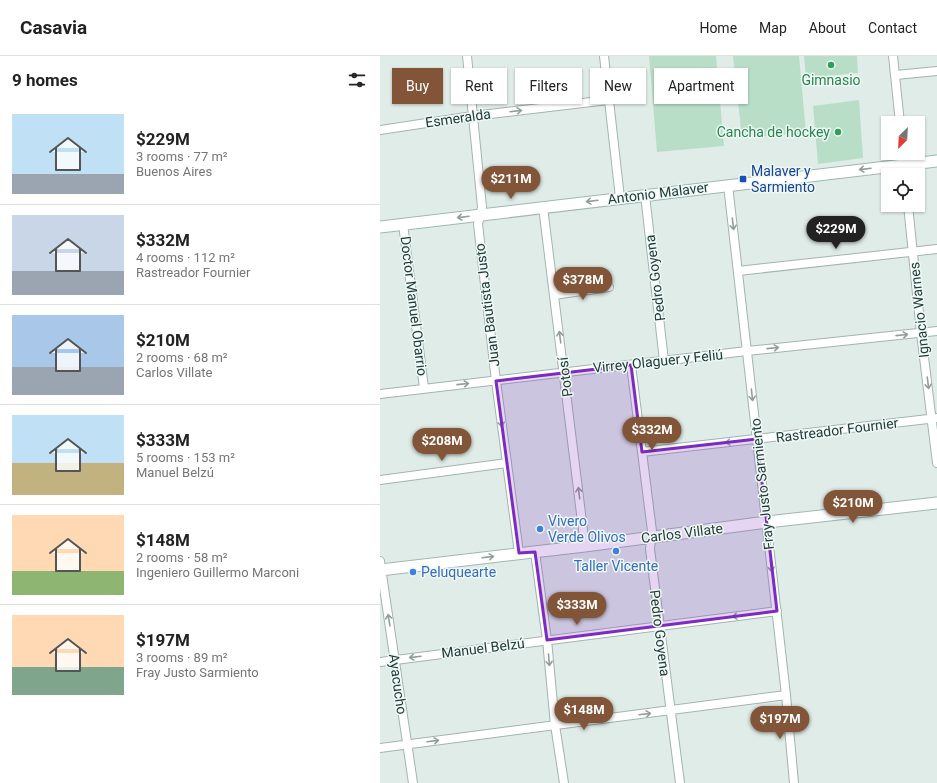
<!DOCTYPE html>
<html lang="en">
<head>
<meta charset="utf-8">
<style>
	:root { --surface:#fff; --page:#f2f2f2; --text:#222; --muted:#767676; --line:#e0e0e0; --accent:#825538 }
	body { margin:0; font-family:Roboto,sans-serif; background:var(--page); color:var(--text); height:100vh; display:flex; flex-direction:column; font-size:15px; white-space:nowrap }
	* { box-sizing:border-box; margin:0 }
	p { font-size:13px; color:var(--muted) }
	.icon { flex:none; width:22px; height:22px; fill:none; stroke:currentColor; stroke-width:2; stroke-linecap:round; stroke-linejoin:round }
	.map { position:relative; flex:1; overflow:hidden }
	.sheet { display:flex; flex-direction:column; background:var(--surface); width:380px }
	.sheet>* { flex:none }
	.guide { position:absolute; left:12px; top:12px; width:380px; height:36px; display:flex; gap:8px }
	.needle { width:26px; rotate:204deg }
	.fabs { position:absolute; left:501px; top:60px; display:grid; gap:8px }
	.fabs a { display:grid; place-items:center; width:44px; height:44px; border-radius:0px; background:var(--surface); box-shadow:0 1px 3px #0004; font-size:20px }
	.price { position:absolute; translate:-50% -34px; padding:0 9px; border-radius:14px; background:var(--accent); color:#fff; font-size:13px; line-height:26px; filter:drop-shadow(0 1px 2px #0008) }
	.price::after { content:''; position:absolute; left:50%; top:24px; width:12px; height:9px; margin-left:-6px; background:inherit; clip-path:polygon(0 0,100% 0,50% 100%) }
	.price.selected { background:#222; color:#fff }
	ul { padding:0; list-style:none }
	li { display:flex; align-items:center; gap:12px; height:100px; padding:0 12px }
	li+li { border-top:1px solid var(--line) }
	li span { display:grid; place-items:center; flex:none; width:112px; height:80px; border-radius:0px; color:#555 }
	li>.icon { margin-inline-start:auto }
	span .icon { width:48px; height:48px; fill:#fffc; stroke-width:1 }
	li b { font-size:17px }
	h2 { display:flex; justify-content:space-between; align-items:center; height:48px; padding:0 12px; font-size:17px }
	.tag { padding:0 14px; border-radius:0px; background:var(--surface); box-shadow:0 1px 3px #0004; font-size:14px; line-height:36px }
	.tag.selected { background:var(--accent); color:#fff }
	header { display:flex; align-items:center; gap:24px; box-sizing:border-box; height:56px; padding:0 20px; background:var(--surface); border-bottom:1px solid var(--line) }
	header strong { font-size:19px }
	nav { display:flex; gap:22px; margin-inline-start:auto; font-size:14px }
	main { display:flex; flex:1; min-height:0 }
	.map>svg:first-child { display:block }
	.pitch { fill:#b8dec8 }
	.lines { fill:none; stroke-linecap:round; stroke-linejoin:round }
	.street-casing { stroke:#a3b4b0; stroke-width:10 }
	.secondary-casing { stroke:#9eb8b2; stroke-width:13 }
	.street { stroke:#fff; stroke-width:8 }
	.secondary { stroke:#fff; stroke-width:11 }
	.oneway { stroke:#909e9c }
	.marked { fill:#7b2cbf; fill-opacity:0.2; stroke:#7b2cbf; stroke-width:3; stroke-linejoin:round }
	.leisure-dot { fill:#2e9e5b; stroke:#f0f8f5; stroke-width:1.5 }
	.transit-dot { fill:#1a4fb4; stroke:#f0f8f5; stroke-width:1.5 }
	.shop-dot { fill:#3f7fe0; stroke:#f0f8f5; stroke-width:1.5 }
	.labels { text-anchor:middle; stroke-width:3; stroke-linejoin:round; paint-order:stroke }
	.leisure-label { font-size:14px; fill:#27864d; stroke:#f0f8f5 }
	.street-label { font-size:14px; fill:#203c39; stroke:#f0f8f5 }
	.transit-label { font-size:14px; fill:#164399; stroke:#f0f8f5; text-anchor:start }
	.shop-label { font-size:14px; fill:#366cbe; stroke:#f0f8f5; text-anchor:start }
</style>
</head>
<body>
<header>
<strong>Casavia</strong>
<nav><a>Home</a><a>Map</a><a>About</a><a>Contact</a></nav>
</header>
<main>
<section class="sheet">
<h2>9 homes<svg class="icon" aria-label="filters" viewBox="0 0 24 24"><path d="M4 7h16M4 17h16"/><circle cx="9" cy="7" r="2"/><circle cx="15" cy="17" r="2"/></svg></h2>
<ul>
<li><span style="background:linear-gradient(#bfe0f5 75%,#9aa5b1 0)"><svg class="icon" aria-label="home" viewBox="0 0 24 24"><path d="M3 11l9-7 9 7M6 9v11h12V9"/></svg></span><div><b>$229M</b><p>3 rooms · 77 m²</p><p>Buenos Aires</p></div></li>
<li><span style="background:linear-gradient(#c9d6e8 70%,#9aa5b1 0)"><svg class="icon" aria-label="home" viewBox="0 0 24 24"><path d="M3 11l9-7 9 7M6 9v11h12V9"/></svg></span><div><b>$332M</b><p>4 rooms · 112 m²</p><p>Rastreador Fournier</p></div></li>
<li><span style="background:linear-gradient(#a9c7e8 65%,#9aa5b1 0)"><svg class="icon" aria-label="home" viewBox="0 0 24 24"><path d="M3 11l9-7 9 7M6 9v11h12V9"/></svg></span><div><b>$210M</b><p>2 rooms · 68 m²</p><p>Carlos Villate</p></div></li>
<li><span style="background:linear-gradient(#bfe0f5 60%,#c2b280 0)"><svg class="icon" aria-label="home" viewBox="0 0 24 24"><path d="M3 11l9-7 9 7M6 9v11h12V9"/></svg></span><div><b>$333M</b><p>5 rooms · 153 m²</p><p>Manuel Belzú</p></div></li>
<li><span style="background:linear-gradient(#ffd9b3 70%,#8fb573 0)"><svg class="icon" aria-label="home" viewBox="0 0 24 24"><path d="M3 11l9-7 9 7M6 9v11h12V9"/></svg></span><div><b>$148M</b><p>2 rooms · 58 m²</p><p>Ingeniero Guillermo Marconi</p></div></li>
<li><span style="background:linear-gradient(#ffd9b3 65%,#7fa58c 0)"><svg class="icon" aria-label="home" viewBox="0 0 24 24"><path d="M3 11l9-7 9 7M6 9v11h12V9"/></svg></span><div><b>$197M</b><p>3 rooms · 89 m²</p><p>Fray Justo Sarmiento</p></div></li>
</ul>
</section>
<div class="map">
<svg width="557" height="727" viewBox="0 0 557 727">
	<rect width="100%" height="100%" fill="#e0ece8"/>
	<path class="pitch" d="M 269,0 L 336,0 L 344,90 L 277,96 Z
		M 353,0 L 419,0 L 426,77 L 362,82 Z
		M 424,0 L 477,0 L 478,17 L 426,22 Z
		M 479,44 L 483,102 L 438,108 L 433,50 Z"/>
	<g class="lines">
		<defs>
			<path id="street" d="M 87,0 L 102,151 L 98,168 L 116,325 L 139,497
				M 224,0 L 240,142
				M 513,0 L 520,67
				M 516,19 L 557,15
				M 0,74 L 93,60 L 228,44
				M 523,97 L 525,119
				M 348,129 L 406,639 L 414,727
				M 265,139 L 284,305
				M 528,149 L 541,277 L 557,407
				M 163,151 L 205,490
				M 23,168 L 44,332
				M 358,215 L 557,193
				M 174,239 L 229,231
				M 251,309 L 272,475 L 270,493 L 300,727
				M 0,338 L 367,295 L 557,275
				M 262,396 L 557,362
				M 0,424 L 127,407
				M 155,496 L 167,584 L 175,669 L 184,727
				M 0,505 L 33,727
				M 0,606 L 397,555
				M 0,692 L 406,639"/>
			<path id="secondary" d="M 0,171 L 557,105
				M 0,514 L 205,490 L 387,466 L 557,447"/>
		</defs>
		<use href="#street" class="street-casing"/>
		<use href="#secondary" class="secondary-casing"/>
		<use href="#street" class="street"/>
		<use href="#secondary" class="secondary"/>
	</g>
	<defs><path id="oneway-shaft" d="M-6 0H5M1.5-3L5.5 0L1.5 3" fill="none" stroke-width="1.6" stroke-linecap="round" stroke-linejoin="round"/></defs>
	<g class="oneway">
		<use href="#oneway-shaft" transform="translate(136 55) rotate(-7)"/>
		<use href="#oneway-shaft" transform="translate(485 113) rotate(173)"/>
		<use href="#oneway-shaft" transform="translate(212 145) rotate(173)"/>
		<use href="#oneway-shaft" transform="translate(83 161) rotate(173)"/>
		<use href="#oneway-shaft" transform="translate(353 168) rotate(83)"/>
		<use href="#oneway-shaft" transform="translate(522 279) rotate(-6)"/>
		<use href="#oneway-shaft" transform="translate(180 281) rotate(-97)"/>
		<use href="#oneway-shaft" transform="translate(393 292) rotate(-6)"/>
		<use href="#oneway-shaft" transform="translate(548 327) rotate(83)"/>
		<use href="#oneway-shaft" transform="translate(83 328) rotate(-6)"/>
		<use href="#oneway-shaft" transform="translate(372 339) rotate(84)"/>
		<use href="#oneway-shaft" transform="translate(121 365) rotate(83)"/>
		<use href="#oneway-shaft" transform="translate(351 386) rotate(173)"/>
		<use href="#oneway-shaft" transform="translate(199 437) rotate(-97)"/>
		<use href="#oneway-shaft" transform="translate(108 501) rotate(-7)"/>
		<use href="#oneway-shaft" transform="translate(391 510) rotate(84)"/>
		<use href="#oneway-shaft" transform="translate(358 560) rotate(173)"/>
		<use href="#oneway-shaft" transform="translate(9 564) rotate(-99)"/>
		<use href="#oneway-shaft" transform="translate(35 601) rotate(173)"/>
		<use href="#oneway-shaft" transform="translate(169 604) rotate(85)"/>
		<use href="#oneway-shaft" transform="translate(265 658) rotate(-7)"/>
		<use href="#oneway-shaft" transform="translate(53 685) rotate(-7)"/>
	</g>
	<path class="marked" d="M 251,309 L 262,396 L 377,383 L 397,555 L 167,584 L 155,496 L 139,497 L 116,325 Z"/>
	<g class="leisure-dot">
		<circle cx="451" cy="9" r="4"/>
		<circle cx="458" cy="76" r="4"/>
	</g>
	<rect class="transit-dot" x="359" y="119" width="8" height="8" rx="2"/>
	<g class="shop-dot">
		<circle cx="160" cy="473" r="4"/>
		<circle cx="236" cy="495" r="4"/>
		<circle cx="33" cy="516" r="4"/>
	</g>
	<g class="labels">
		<g class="leisure-label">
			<text x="451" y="29">Gimnasio</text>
			<text x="450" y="81" text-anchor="end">Cancha de hockey</text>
		</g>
		<g class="street-label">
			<text transform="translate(78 62) rotate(-8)" y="5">Esmeralda</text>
			<text transform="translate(278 137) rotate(-7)" y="5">Antonio Malaver</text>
			<text transform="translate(275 222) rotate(-97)" y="5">Pedro Goyena</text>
			<text transform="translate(107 249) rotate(-97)" y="5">Juan Bautista Justo</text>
			<text transform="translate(34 250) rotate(83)" y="5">Doctor Manuel Obarrio</text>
			<text transform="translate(539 254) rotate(-96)" y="5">Ignacio Warnes</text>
			<text transform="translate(278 305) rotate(-6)" y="5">Virrey Olaguer y Feliú</text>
			<text transform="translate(185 321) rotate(-97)" y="5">Potosí</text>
			<text transform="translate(457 374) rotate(-7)" y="5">Rastreador Fournier</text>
			<text transform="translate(382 428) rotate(-96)" y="5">Fray Justo Sarmiento</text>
			<text transform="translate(302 477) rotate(-7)" y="5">Carlos Villate</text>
			<text transform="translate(280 577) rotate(83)" y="5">Pedro Goyena</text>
			<text transform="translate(103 592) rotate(-7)" y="5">Manuel Belzú</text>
			<text transform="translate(18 628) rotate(82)" y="5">Ayacucho</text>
		</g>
		<g class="transit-label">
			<text x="371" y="120">Malaver y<tspan x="371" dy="16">Sarmiento</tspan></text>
		</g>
		<g class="shop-label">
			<text x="168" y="470">Vivero<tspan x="168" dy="16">Verde Olivos</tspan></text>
			<text x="236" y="515" text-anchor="middle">Taller Vicente</text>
			<text x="41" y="521">Peluquearte</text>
		</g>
	</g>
</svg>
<div class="fabs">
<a><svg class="needle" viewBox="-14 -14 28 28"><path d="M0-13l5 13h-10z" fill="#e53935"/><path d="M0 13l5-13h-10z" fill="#767676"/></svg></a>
<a><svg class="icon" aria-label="locate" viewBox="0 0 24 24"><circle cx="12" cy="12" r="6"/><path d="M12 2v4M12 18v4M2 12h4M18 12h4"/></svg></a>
</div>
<b class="price" style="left:131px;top:144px">$211M</b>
<b class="price selected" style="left:456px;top:194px">$229M</b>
<b class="price" style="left:203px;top:245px">$378M</b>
<b class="price" style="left:272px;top:395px">$332M</b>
<b class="price" style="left:62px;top:406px">$208M</b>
<b class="price" style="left:473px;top:468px">$210M</b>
<b class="price" style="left:197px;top:570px">$333M</b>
<b class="price" style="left:204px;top:675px">$148M</b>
<b class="price" style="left:400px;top:684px">$197M</b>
<div class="guide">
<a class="tag selected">Buy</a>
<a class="tag">Rent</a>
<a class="tag">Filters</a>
<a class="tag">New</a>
<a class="tag">Apartment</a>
</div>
</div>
</main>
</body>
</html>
